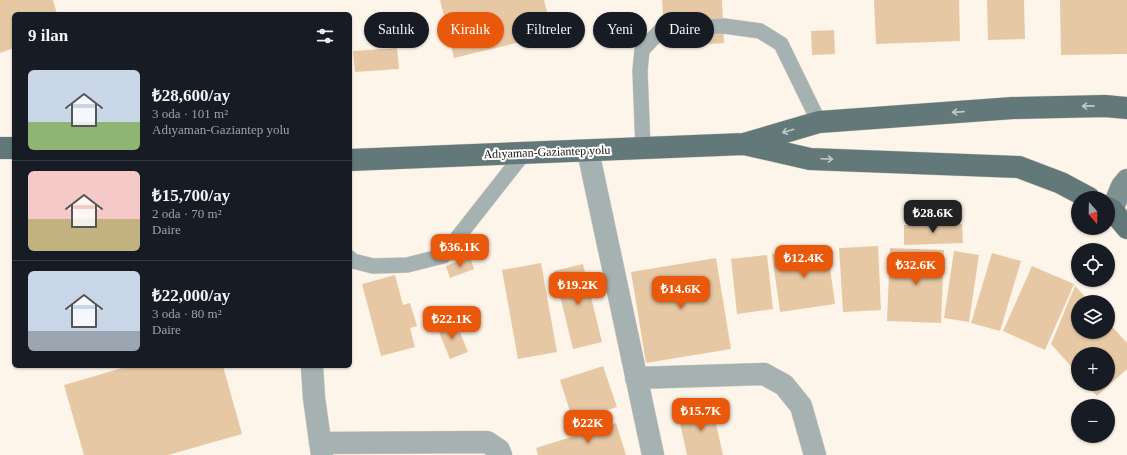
<!DOCTYPE html>
<html lang="tr">
<head>
<meta charset="utf-8">
<style>
	:root { --surface:#171b24; --page:#242831; --text:#f1f3f6; --muted:#9ea1a6; --line:#363941; --accent:#ea580c }
	body { margin:0; font-family:Georgia,serif; background:var(--page); color:var(--text); height:100vh; display:flex; flex-direction:column; font-size:15px; white-space:nowrap }
	* { box-sizing:border-box; margin:0 }
	p { font-size:13px; color:var(--muted) }
	.icon { flex:none; width:22px; height:22px; fill:none; stroke:currentColor; stroke-width:2; stroke-linecap:round; stroke-linejoin:round }
	.map { position:relative; flex:1; overflow:hidden }
	.drawer { position:absolute; left:12px; top:12px; width:340px; height:356px; display:flex; flex-direction:column; background:var(--surface); border-radius:6px; box-shadow:0 1px 3px #0004 }
	.drawer>* { flex:none }
	.top-card { position:absolute; left:364px; top:12px; width:380px; height:36px; display:flex; gap:8px }
	.needle { width:26px; rotate:160deg }
	.buttons { position:absolute; left:1071px; top:191px; display:grid; gap:8px }
	.buttons a { display:grid; place-items:center; width:44px; height:44px; border-radius:50%; background:var(--surface); box-shadow:0 1px 3px #0004; font-size:20px }
	.price { position:absolute; translate:-50% -34px; padding:0 9px; border-radius:8px; background:var(--accent); color:#fff; font-size:13px; line-height:26px; filter:drop-shadow(0 1px 2px #0008) }
	.price::after { content:''; position:absolute; left:50%; top:24px; width:12px; height:9px; margin-left:-6px; background:inherit; clip-path:polygon(0 0,100% 0,50% 100%) }
	.price.current { background:#222; color:#fff }
	ul { padding:0; list-style:none }
	li { display:flex; align-items:center; gap:12px; height:100px; padding:0 16px }
	li+li { border-top:1px solid var(--line) }
	li span { display:grid; place-items:center; flex:none; width:112px; height:80px; border-radius:6px; color:#555 }
	li>.icon { margin-inline-start:auto }
	span .icon { width:48px; height:48px; fill:#fffc; stroke-width:1 }
	li b { font-size:17px }
	h2 { display:flex; justify-content:space-between; align-items:center; height:48px; padding:0 16px; font-size:17px }
	.pill { padding:0 14px; border-radius:18px; background:var(--surface); box-shadow:0 1px 3px #0004; font-size:14px; line-height:36px }
	.pill.current { background:var(--accent); color:#fff }
	.map>svg:first-child { display:block }
	.building { fill:#e7c8a5 }
	.lines { fill:none; stroke-linecap:round; stroke-linejoin:round }
	.service-casing { stroke:#d9d0c6; stroke-width:16 }
	.minor-casing { stroke:#d9d0c6; stroke-width:23 }
	.secondary-casing { stroke:#d9d0c6; stroke-width:23 }
	.primary-casing { stroke:#d9d0c6; stroke-width:23 }
	.service { stroke:#a6b2b2; stroke-width:15 }
	.minor { stroke:#a6b2b2; stroke-width:22 }
	.secondary { stroke:#7f9091; stroke-width:22 }
	.primary { stroke:#637879; stroke-width:22 }
	.oneway { stroke:#c1c9c9 }
	.labels { text-anchor:middle; stroke-width:4; stroke-linejoin:round; paint-order:stroke }
	.street-label { font-size:12px; fill:#140f09; stroke:#fff }
</style>
</head>
<body>
<div class="map">
<svg width="1127" height="455" viewBox="0 0 1127 455">
	<rect width="100%" height="100%" fill="#fef5ea"/>
	<path class="building" d="M 0,0 L 53,0 L 57,14 L 14,14 L 14,48 L 0,53 Z
		M 440,0 L 544,0 L 553,34 L 454,58 Z
		M 662,0 L 722,0 L 724,43 L 665,47 Z
		M 874,0 L 959,0 L 960,41 L 876,44 Z
		M 987,0 L 1024,0 L 1025,39 L 988,40 Z
		M 1060,0 L 1127,0 L 1127,54 L 1061,55 Z
		M 834,30 L 835,54 L 812,55 L 811,31 Z
		M 397,48 L 399,69 L 355,72 L 353,51 Z
		M 962,224 L 963,243 L 904,245 L 904,225 Z
		M 827,246 L 835,304 L 780,312 L 772,254 Z
		M 878,246 L 881,310 L 843,312 L 839,248 Z
		M 890,248 L 944,250 L 941,323 L 887,321 Z
		M 954,251 L 979,255 L 969,322 L 944,318 Z
		M 992,253 L 1021,261 L 1000,331 L 971,323 Z
		M 767,255 L 773,309 L 737,314 L 731,259 Z
		M 470,257 L 474,269 L 450,278 L 446,266 Z
		M 716,258 L 731,349 L 646,363 L 631,272 Z
		M 541,263 L 557,352 L 518,359 L 502,270 Z
		M 583,264 L 602,342 L 573,349 L 554,271 Z
		M 1032,266 L 1074,284 L 1045,350 L 1003,331 Z
		M 395,275 L 403,305 L 410,303 L 417,326 L 410,328 L 415,347 L 381,356 L 362,284 Z
		M 1075,286 L 1090,302 L 1078,302 L 1078,332 L 1108,332 L 1108,322 L 1127,343 L 1127,369 L 1097,396 L 1086,384 L 1108,384 L 1108,354 L 1078,354 L 1078,374 L 1051,344 Z
		M 455,320 L 468,352 L 450,359 L 437,327 Z
		M 129,366 L 223,366 L 242,434 L 168,455 L 84,455 L 64,385 Z
		M 603,366 L 617,407 L 573,421 L 560,380 Z
		M 712,406 L 723,455 L 687,455 L 678,414 Z
		M 616,423 L 626,455 L 538,455 L 536,448 Z"/>
	<g class="lines">
		<defs>
			<path id="service" d="M 643,148 L 640,71 L 642,50 L 662,29 L 724,26 L 760,31 L 781,44 L 819,122
				M 350,258 L 353,261 L 373,266 L 407,265 L 443,256 L 524,153"/>
			<path id="minor" d="M 588,151 L 653,455
				M 312,366 L 314,398 L 322,455
				M 636,378 L 764,374 L 784,385 L 801,406 L 815,455
				M 320,443 L 487,442 L 499,450 L 501,455"/>
			<path id="secondary" d="M 1112,210 L 1122,186 L 1127,180"/>
			<path id="primary" d="M 0,148 L 14,148
				M 350,160 L 744,144
				M 1089,198 L 1061,183 L 1019,167 L 810,159 L 744,144 L 819,122 L 1013,108 L 1105,106 L 1127,108
				M 1108,208 L 1112,210 L 1127,228"/>
		</defs>
		<use href="#service" class="service-casing"/>
		<use href="#minor" class="minor-casing"/>
		<use href="#secondary" class="secondary-casing"/>
		<use href="#primary" class="primary-casing"/>
		<use href="#service" class="service"/>
		<use href="#minor" class="minor"/>
		<use href="#secondary" class="secondary"/>
		<use href="#primary" class="primary"/>
	</g>
	<defs><path id="oneway-shaft" d="M-6 0H5M1.5-3L5.5 0L1.5 3" fill="none" stroke-width="1.6" stroke-linecap="round" stroke-linejoin="round"/></defs>
	<g class="oneway">
		<use href="#oneway-shaft" transform="translate(1088 106) rotate(179)"/>
		<use href="#oneway-shaft" transform="translate(958 112) rotate(176)"/>
		<use href="#oneway-shaft" transform="translate(788 131) rotate(163)"/>
		<use href="#oneway-shaft" transform="translate(827 159) rotate(2)"/>
	</g>
	<g class="labels">
		<g class="street-label">
			<text transform="translate(547 152) rotate(-2)" y="4">Adıyaman-Gaziantep yolu</text>
		</g>
	</g>
</svg>
<div class="buttons">
<a><svg class="needle" viewBox="-14 -14 28 28"><path d="M0-13l5 13h-10z" fill="#e53935"/><path d="M0 13l5-13h-10z" fill="#9ea1a6"/></svg></a>
<a><svg class="icon" aria-label="locate" viewBox="0 0 24 24"><circle cx="12" cy="12" r="6"/><path d="M12 2v4M12 18v4M2 12h4M18 12h4"/></svg></a>
<a><svg class="icon" aria-label="layers" viewBox="0 0 24 24"><path d="M12 4l9 5-9 5-9-5zM3 14l9 5 9-5"/></svg></a>
<a>+</a>
<a>−</a>
</div>
<b class="price current" style="left:933px;top:234px">₺28.6K</b>
<b class="price" style="left:460px;top:268px">₺36.1K</b>
<b class="price" style="left:804px;top:279px">₺12.4K</b>
<b class="price" style="left:916px;top:286px">₺32.6K</b>
<b class="price" style="left:578px;top:306px">₺19.2K</b>
<b class="price" style="left:681px;top:310px">₺14.6K</b>
<b class="price" style="left:452px;top:340px">₺22.1K</b>
<b class="price" style="left:701px;top:432px">₺15.7K</b>
<b class="price" style="left:588px;top:444px">₺22K</b>
<div class="top-card">
<a class="pill">Satılık</a>
<a class="pill current">Kiralık</a>
<a class="pill">Filtreler</a>
<a class="pill">Yeni</a>
<a class="pill">Daire</a>
</div>
<section class="drawer">
<h2>9 ilan<svg class="icon" aria-label="filters" viewBox="0 0 24 24"><path d="M4 7h16M4 17h16"/><circle cx="9" cy="7" r="2"/><circle cx="15" cy="17" r="2"/></svg></h2>
<ul>
<li><span style="background:linear-gradient(#c9d6e8 65%,#8fb573 0)"><svg class="icon" aria-label="home" viewBox="0 0 24 24"><path d="M3 11l9-7 9 7M6 9v11h12V9"/></svg></span><div><b>₺28,600/ay</b><p>3 oda · 101 m²</p><p>Adıyaman-Gaziantep yolu</p></div></li>
<li><span style="background:linear-gradient(#f6c9c9 60%,#c2b280 0)"><svg class="icon" aria-label="home" viewBox="0 0 24 24"><path d="M3 11l9-7 9 7M6 9v11h12V9"/></svg></span><div><b>₺15,700/ay</b><p>2 oda · 70 m²</p><p>Daire</p></div></li>
<li><span style="background:linear-gradient(#c9d6e8 75%,#9aa5b1 0)"><svg class="icon" aria-label="home" viewBox="0 0 24 24"><path d="M3 11l9-7 9 7M6 9v11h12V9"/></svg></span><div><b>₺22,000/ay</b><p>3 oda · 80 m²</p><p>Daire</p></div></li>
</ul>
</section>
</div>
</body>
</html>
